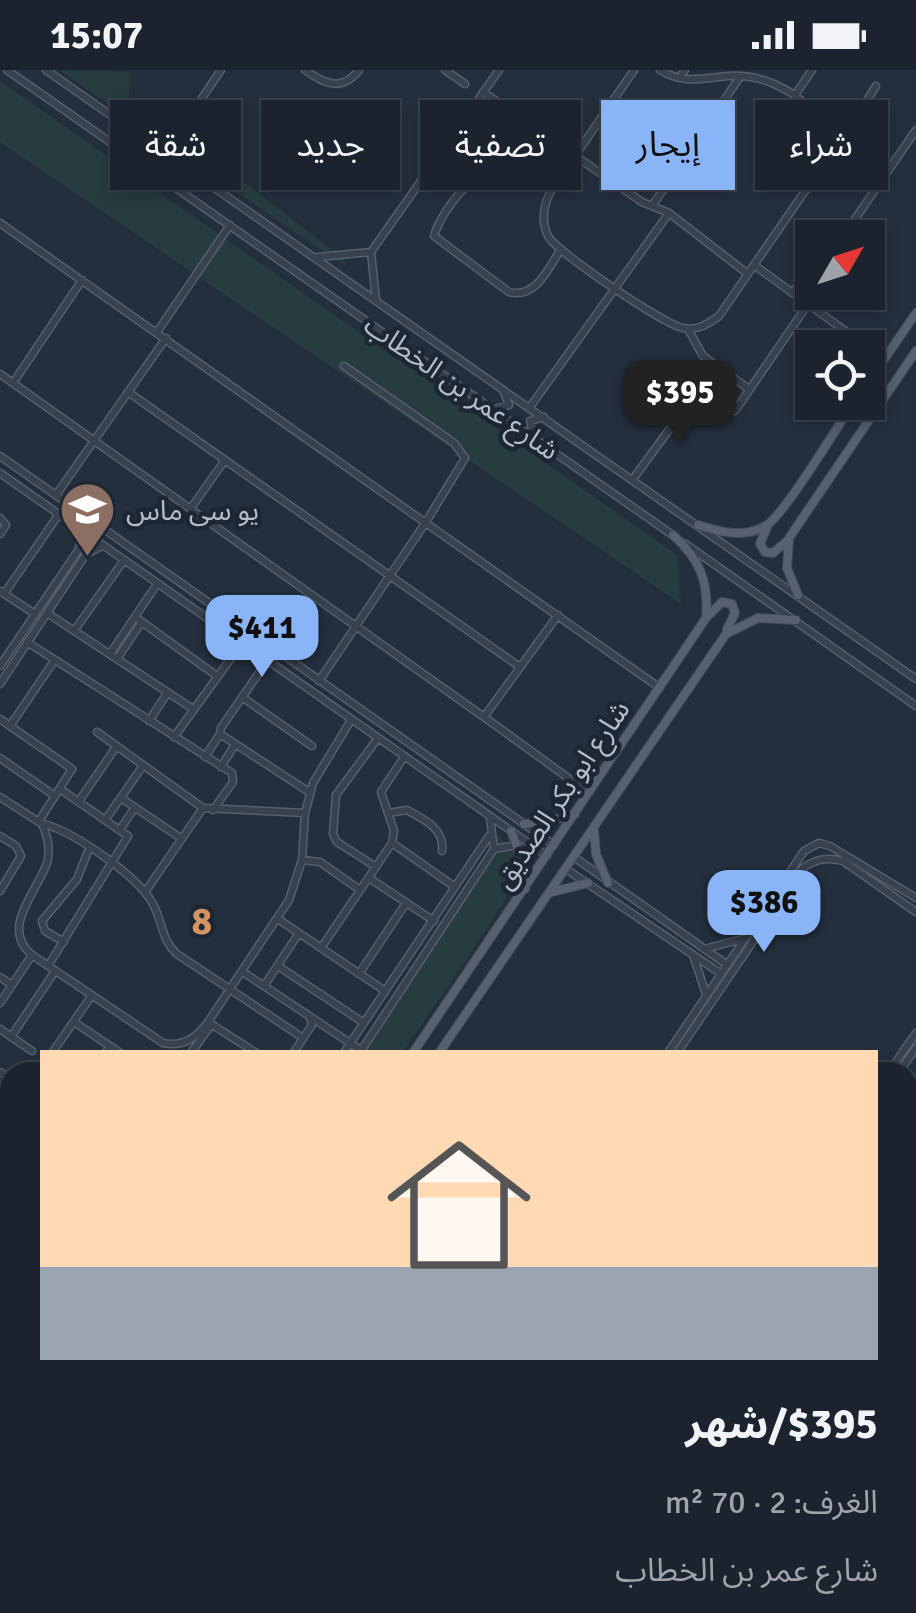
<!DOCTYPE html>
<html lang="ar">
<head>
<meta charset="utf-8">
<style>
	:root { --surface:#1b232e; --page:#242b36; --text:#f1f3f6; --muted:#a0a4aa; --line:#39404a; --accent:#8ab4f8 }
	body { margin:0; font-family:Signika,"Noto Sans Arabic",sans-serif; background:var(--page); color:var(--text); direction:rtl; height:100vh; display:flex; flex-direction:column; font-size:38px; white-space:nowrap }
	* { box-sizing:border-box; margin:0 }
	p { font-size:32px; color:var(--muted) }
	.icon { flex:none; width:55px; height:55px; fill:none; stroke:currentColor; stroke-width:2; stroke-linecap:round; stroke-linejoin:round }
	.map { position:relative; flex:1; overflow:hidden; direction:ltr }
	.details { position:absolute; left:0px; top:992px; width:918px; height:552px; display:flex; flex-direction:column; background:var(--surface); border-radius:30px 30px 0 0; box-shadow:0 5px 15px #0003,0 0 0 2px var(--line); direction:rtl }
	.details>* { flex:none }
	.guide { position:absolute; left:30px; top:30px; width:858px; height:90px; direction:rtl; display:flex; gap:20px }
	.needle { width:65px; rotate:51deg }
	.controls { position:absolute; left:795px; top:150px; display:grid; gap:20px }
	.controls a { display:grid; place-items:center; width:90px; height:90px; border-radius:0px; background:var(--surface); box-shadow:0 5px 15px #0003,0 0 0 2px var(--line); font-size:50px }
	.price { position:absolute; translate:-50% -85px; padding:0 22px; border-radius:20px; background:var(--accent); color:#111; font-size:32px; line-height:65px; filter:drop-shadow(0 2px 5px #0008) }
	.price::after { content:''; position:absolute; left:50%; top:60px; width:30px; height:22px; margin-left:-15px; background:inherit; clip-path:polygon(0 0,100% 0,50% 100%) }
	.price.on { background:#222; color:#fff }
	ul { padding:0; list-style:none }
	li { display:grid; align-content:center; gap:20px; height:530px; padding:0 40px }
	li span { display:grid; place-items:center; height:310px; border-radius:0px; color:#555 }
	li>.icon { margin-inline-start:auto }
	span .icon { width:180px; height:180px; fill:#fffc; stroke-width:1 }
	li b { font-size:42px }
	.pill { padding:0 35px; border-radius:0px; background:var(--surface); box-shadow:0 5px 15px #0003,0 0 0 2px var(--line); font-size:35px; line-height:90px }
	.pill.on { background:var(--accent); color:#111 }
	.status { display:flex; justify-content:space-between; align-items:center; height:70px; padding:0 50px; background:var(--surface); direction:ltr }
	.status svg { height:28px; fill:currentColor }
	.map>svg:first-child { display:block }
	.green { fill:#263c3f }
	.lines { fill:none; stroke-linecap:round; stroke-linejoin:round }
	.minor-casing { stroke:#565f6c; stroke-width:9 }
	.major-casing { stroke:#414a57; stroke-width:10 }
	.minor { stroke:#38414e; stroke-width:6 }
	.major { stroke:#56606e; stroke-width:8 }
	.labels { text-anchor:middle; stroke-width:9; stroke-linejoin:round; paint-order:stroke }
	.street-label { font-size:28px; fill:#b4bcc9; stroke:#1d2633 }
	.poi-label { font-size:28px; fill:#b4bcc9; stroke:#1d2633; text-anchor:start }
	.district-label { font-size:38px; font-weight:bold; letter-spacing:2.5px; fill:#d59563; stroke:#1d2633 }
</style>
</head>
<body>
<div class="status"><b>15:07</b><svg viewBox="0 0 49 12"><path d="M0 12V9h3v3zM5 12V6h3v6zM10 12V3h3v9zM15 12V0h3v12zM26 1h20v11H26zM47 4h2v5h-2z"/></svg></div>
<div class="map">
<svg width="916" height="1543" viewBox="0 0 916 1543">
	<rect width="100%" height="100%" fill="#242f3e"/>
	<path class="green" d="M 59,0 L 130,2 L 129,31 L 252,118 L 345,190 L 346,197 Z
		M 0,11 L 677,485 L 681,534 L 0,72 Z
		M 499,766 C 508,775 518,785 519,798 C 521,818 407,974 389,1002 L 341,1002 Z"/>
	<g class="lines">
		<defs>
			<path id="minor" d="M 7,0 L 674,466
				M 46,0 L 916,609
				M 305,0 C 324,14 342,22 359,0
				M 445,0 L 465,14
				M 634,0 L 551,121 C 543,136 541,151 548,166 C 555,181 666,256 683,258 C 697,261 708,254 719,246 L 825,92 C 834,72 829,57 814,42 C 792,19 762,4 729,6 C 704,8 684,15 660,0
				M 679,8 L 685,0
				M 483,22 L 642,132 L 669,143 L 748,204
				M 795,25 L 812,0
				M 829,63 L 849,65 L 890,96
				M 849,65 L 849,59 L 876,16
				M 142,66 L 180,58
				M 179,91 L 174,76 L 177,65 L 221,0
				M 551,121 C 539,113 524,98 511,96 C 478,92 442,139 434,166 L 509,222 C 536,229 548,199 561,179
				M 652,136 L 740,7
				M 0,153 L 660,618
				M 842,168 L 916,60
				M 371,182 L 499,0
				M 371,182 L 376,230
				M 318,187 L 371,182
				M 754,195 L 884,289
				M 792,223 L 812,197
				M 688,259 L 703,286 L 749,319
				M 157,262 L 230,155
				M 0,304 L 484,647
				M 674,304 L 730,341 L 735,341 L 808,234
				M 13,313 L 82,210
				M 128,322 L 520,597
				M 530,337 L 669,143
				M 495,339 L 509,335 L 503,320
				M 534,366 L 530,351 L 544,347
				M 0,386 L 554,775
				M 0,403 L 547,786
				M 633,409 L 698,320
				M 56,425 L 166,268
				M 191,438 L 225,390
				M 0,448 L 6,455 L 0,464
				M 684,473 L 916,636
				M 0,521 L 35,544
				M 4,524 L 59,444
				M 47,543 L 193,639
				M 558,545 L 484,647 L 589,723
				M 135,547 L 217,606
				M 74,561 L 124,490
				M 27,572 L 232,703 L 233,712 L 213,740
				M 110,584 L 157,514
				M 117,589 L 141,553
				M 267,591 L 221,658 L 220,664 L 309,722
				M 0,596 L 79,479 L 81,468 L 79,459
				M 319,611 L 426,452 L 465,388 L 454,373 L 344,296
				M 0,614 L 86,484 L 102,476
				M 242,627 L 312,676
				M 0,649 L 72,699 L 39,751
				M 149,651 L 168,622
				M 10,656 L 54,591
				M 97,662 L 203,738 L 305,743
				M 174,667 L 242,573
				M 205,687 L 220,664
				M 0,688 L 55,726
				M 221,697 L 234,676
				M 0,727 L 42,754 C 48,767 51,779 47,793 C 36,824 0,858 32,885 L 163,973 C 184,977 196,968 208,952 L 289,830 L 302,790 L 305,743 L 313,713 L 351,650
				M 121,728 L 182,769
				M 79,731 L 116,677
				M 388,743 L 407,740 C 424,749 445,759 442,781
				M 106,749 L 142,697
				M 44,754 C 74,762 138,806 153,834 C 163,852 161,870 177,884 L 303,968
				M 121,758 L 135,737
				M 0,766 L 16,776 L 21,786 L 0,821
				M 392,773 L 455,817
				M 494,779 L 517,775
				M 574,787 L 726,894
				M 302,790 L 320,792 L 360,820
				M 376,797 L 337,772 L 333,764 L 336,725 L 378,668
				M 566,799 L 720,903
				M 369,808 L 434,851
				M 145,822 L 203,738
				M 278,849 L 385,921
				M 64,872 L 45,861 L 42,851 L 77,809 L 89,779
				M 321,878 L 392,773 L 394,761 L 381,722 L 404,687
				M 704,879 L 743,869
				M 693,885 L 706,924
				M 48,896 L 128,766 L 60,719
				M 278,896 L 364,953
				M 243,902 L 362,981
				M 359,904 L 406,833
				M 0,907 L 12,915
				M 264,916 L 299,863
				M 0,933 L 32,885
				M 74,952 L 149,1002
				M 208,952 L 286,1002
				M 0,959 L 32,981
				M 11,967 L 55,901
				M 282,1000 L 312,955 L 310,948
				M 0,1002 L 10,1008
				M 39,1002 L 92,925
				M 92,1002 L 110,976
				M 177,1002 L 211,955
				M 331,1002 L 489,766
				M 347,1002 L 494,779 L 490,748
				M 655,1002 L 804,781 L 819,773 L 830,776 L 916,828
				M 664,1002 L 803,798 C 816,789 827,787 843,791 L 916,842
				M 889,1002 L 916,963
				M 899,1002 L 916,978
				M 908,1025 L 916,1030
				M 908,1042 L 916,1048
				M 0,1050 L 10,1057
				M 0,1073 L 10,1080
				M 908,1146 L 916,1133
				M 908,1187 L 916,1174
				M 0,1209 L 10,1216
				M 0,1240 L 10,1233
				M 908,1269 L 916,1275
				M 0,1308 L 10,1298
				M 908,1320 L 916,1326
				M 908,1362 L 916,1368
				M 0,1372 L 10,1356
				M 0,1393 L 10,1400
				M 908,1404 L 916,1409
				M 908,1436 L 916,1441
				M 0,1441 L 10,1427
				M 0,1454 L 10,1461
				M 908,1480 L 916,1474
				M 0,1518 L 10,1503
				M 255,1535 L 265,1543
				M 266,1535 L 277,1543
				M 566,1535 L 578,1543
				M 597,1535 L 610,1543
				M 109,1543 L 115,1535
				M 123,1543 L 129,1535
				M 453,1543 L 458,1535
				M 463,1543 L 468,1535
				M 639,1543 L 644,1535
				M 667,1543 L 672,1535
				M 748,1543 L 753,1535
				M 777,1543 L 782,1535
				M 823,1543 L 828,1535
				M 867,1543 L 872,1535"/>
			<path id="major" d="M 868,313 L 916,243
				M 698,455 C 720,462 746,469 767,455 C 786,442 837,357 854,332
				M 767,457 L 760,474 L 765,482 L 773,483 L 787,471
				M 798,525 L 787,498 L 789,468 L 916,281
				M 706,548 L 722,532 L 732,534 L 735,543 L 727,559
				M 524,754 L 550,751 L 575,744
				M 594,760 L 596,784 L 608,813
				M 511,761 L 522,790 L 525,819
				M 552,822 L 588,813
				M 400,1002 L 706,548 C 709,512 700,489 673,465
				M 426,1002 L 726,564 L 758,548 L 796,550
				M 34,1543 L 39,1535
				M 63,1543 L 68,1535"/>
		</defs>
		<use href="#minor" class="minor-casing"/>
		<use href="#major" class="major-casing"/>
		<use href="#minor" class="minor"/>
		<use href="#major" class="major"/>
	</g>
	<defs>
		<symbol id="school-pin" viewBox="-11 -11 22 30"><path d="M0 17L-7.5 6A9.5 9.5 0 1 1 7.5 6Z" fill="#8d6e63" stroke="#1d2633"/><path d="M0-5L7-2L0 1L-7-2ZM-4 1L0 2.5L4 1V4Q0 6-4 4Z" fill="#fff"/></symbol>
	</defs>
	<g fill-rule="evenodd">
		<use href="#school-pin" x="56" y="408" width="63" height="86"/>
	</g>
	<g class="labels">
		<g class="street-label">
			<text transform="translate(462 317) rotate(35)" y="10">شارع عمر بن الخطاب</text>
			<text transform="translate(561 724) rotate(-56)" y="10">شارع ابو بكر الصديق</text>
		</g>
		<g class="poi-label">
			<text x="126" y="450">يو سى ماس</text>
		</g>
		<g class="district-label">
			<text x="203" y="864">8</text>
		</g>
	</g>
</svg>
<div class="controls">
<a><svg class="needle" viewBox="-14 -14 28 28"><path d="M0-13l5 13h-10z" fill="#e53935"/><path d="M0 13l5-13h-10z" fill="#a0a4aa"/></svg></a>
<a><svg class="icon" aria-label="locate" viewBox="0 0 24 24"><circle cx="12" cy="12" r="6"/><path d="M12 2v4M12 18v4M2 12h4M18 12h4"/></svg></a>
</div>
<b class="price on" style="left:680px;top:375px">$395</b>
<b class="price" style="left:262px;top:610px">$411</b>
<b class="price" style="left:764px;top:885px">$386</b>
<div class="guide">
<a class="pill">شراء</a>
<a class="pill on">إيجار</a>
<a class="pill">تصفية</a>
<a class="pill">جديد</a>
<a class="pill">شقة</a>
</div>
<section class="details">
<ul>
<li><span style="background:linear-gradient(#ffd9b3 70%,#9aa5b1 0)"><svg class="icon" aria-label="home" viewBox="0 0 24 24"><path d="M3 11l9-7 9 7M6 9v11h12V9"/></svg></span><div><b>$395/شهر</b><p>الغرف: 2 · 70 m²</p><p>شارع عمر بن الخطاب</p></div></li>
</ul>
</section>
</div>
</body>
</html>
